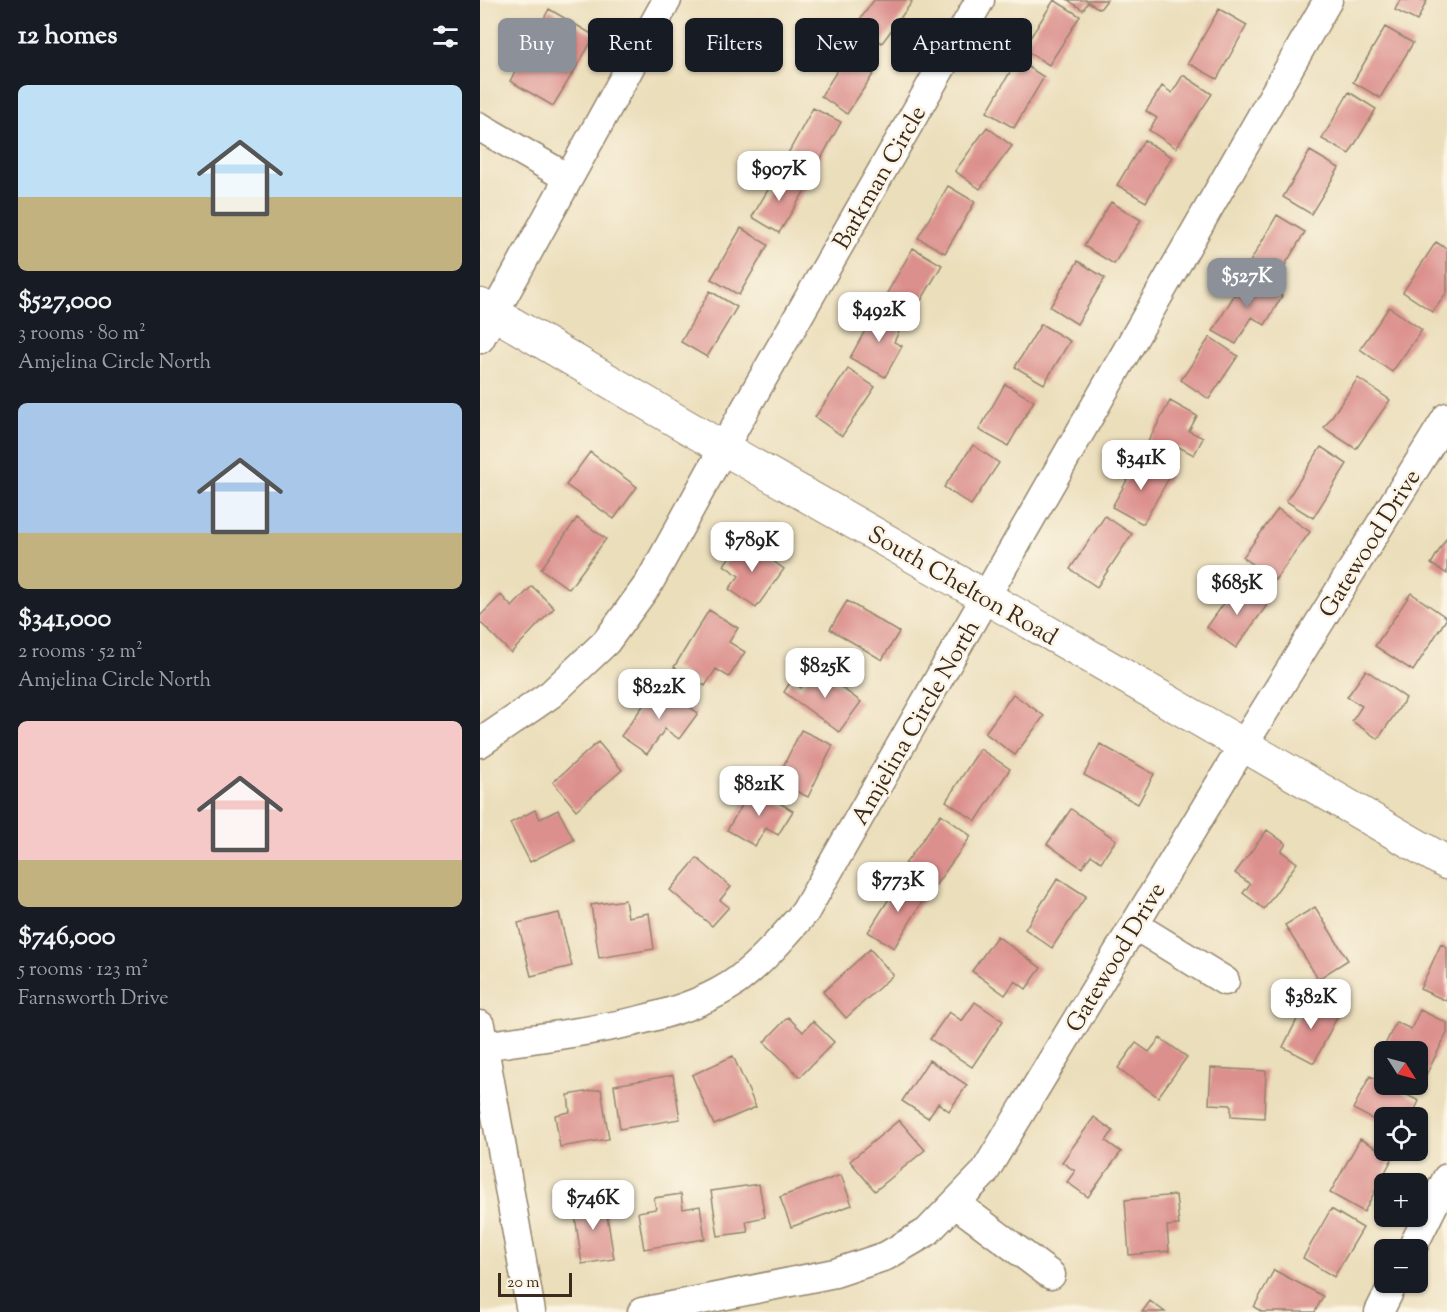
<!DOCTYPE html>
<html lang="en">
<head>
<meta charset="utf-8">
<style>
	:root { --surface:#171b24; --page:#20242c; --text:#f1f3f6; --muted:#9ea1a6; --accent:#8c9099 }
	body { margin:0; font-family:"Sorts Mill Goudy",serif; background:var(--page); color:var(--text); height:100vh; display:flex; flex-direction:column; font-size:22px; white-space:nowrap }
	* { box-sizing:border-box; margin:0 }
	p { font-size:20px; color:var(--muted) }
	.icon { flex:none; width:33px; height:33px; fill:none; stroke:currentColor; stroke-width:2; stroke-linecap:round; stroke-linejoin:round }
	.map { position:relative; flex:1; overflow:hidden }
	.drawer { display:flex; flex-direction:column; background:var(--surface); width:480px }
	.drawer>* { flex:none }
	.banner { position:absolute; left:18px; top:18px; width:570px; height:54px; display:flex; gap:12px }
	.needle { width:39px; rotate:126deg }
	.controls { position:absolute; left:894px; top:1041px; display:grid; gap:12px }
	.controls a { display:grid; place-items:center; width:54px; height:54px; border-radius:9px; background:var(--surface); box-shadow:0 2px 4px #0004; font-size:30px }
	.scale { position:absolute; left:18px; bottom:15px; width:74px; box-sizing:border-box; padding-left:6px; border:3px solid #3b2a1e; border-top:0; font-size:16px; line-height:21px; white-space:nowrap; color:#3b2a1e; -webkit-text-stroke:4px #fcf5e5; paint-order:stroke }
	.price { position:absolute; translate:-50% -51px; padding:0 14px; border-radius:12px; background:#fff; color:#222; font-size:20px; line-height:39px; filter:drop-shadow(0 2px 3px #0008) }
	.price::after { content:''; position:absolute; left:50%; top:36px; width:18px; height:14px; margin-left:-9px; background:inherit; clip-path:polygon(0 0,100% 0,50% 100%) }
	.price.selected { background:var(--accent); color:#fff }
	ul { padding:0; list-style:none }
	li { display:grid; align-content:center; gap:12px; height:318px; padding:0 18px }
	li span { display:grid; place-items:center; height:186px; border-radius:9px; color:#555 }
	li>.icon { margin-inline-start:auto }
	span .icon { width:108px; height:108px; fill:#fffc; stroke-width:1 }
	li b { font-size:26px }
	h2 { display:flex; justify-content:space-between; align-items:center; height:72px; padding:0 18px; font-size:26px }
	.chip { padding:0 21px; border-radius:9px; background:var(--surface); box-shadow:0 2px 4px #0004; font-size:21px; line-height:54px }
	.chip.selected { background:var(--accent); color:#fff }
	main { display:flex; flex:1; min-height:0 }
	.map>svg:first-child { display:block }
	.building { fill:#dc908d }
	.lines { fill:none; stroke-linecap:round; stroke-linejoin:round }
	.minor-casing { stroke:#93846c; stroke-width:31 }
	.secondary-casing { stroke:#93846c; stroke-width:35 }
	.minor { stroke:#fff; stroke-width:28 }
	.secondary { stroke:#fff; stroke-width:33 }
	.labels { text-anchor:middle; stroke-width:5; stroke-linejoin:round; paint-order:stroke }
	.street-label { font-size:24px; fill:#3b2a1e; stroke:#fcf5e5 }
</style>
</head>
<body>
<main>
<section class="drawer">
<h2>12 homes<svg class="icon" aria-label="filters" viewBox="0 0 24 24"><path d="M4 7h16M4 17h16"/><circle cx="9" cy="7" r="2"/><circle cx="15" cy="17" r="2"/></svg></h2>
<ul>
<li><span style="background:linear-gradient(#bfe0f5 60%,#c2b280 0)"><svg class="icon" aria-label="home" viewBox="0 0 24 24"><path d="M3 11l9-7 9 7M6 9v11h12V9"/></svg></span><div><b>$527,000</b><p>3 rooms · 80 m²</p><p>Amjelina Circle North</p></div></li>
<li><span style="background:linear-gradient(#a9c7e8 70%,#c2b280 0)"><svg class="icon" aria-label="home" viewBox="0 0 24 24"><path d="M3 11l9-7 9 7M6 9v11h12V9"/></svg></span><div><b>$341,000</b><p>2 rooms · 52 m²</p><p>Amjelina Circle North</p></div></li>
<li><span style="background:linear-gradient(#f6c9c9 75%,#c2b280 0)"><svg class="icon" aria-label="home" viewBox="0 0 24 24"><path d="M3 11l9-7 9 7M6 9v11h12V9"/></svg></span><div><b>$746,000</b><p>5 rooms · 123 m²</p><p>Farnsworth Drive</p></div></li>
</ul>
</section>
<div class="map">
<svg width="967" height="1312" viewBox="0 0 967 1312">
	<rect width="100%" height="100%" fill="#fcf5e5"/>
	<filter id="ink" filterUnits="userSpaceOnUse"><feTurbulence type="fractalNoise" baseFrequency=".0167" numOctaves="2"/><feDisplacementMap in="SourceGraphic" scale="12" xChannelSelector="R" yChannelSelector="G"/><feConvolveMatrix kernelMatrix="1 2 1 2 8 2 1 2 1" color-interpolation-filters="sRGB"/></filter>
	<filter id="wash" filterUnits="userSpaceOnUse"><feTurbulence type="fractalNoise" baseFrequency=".008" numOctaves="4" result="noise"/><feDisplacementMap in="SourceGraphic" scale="24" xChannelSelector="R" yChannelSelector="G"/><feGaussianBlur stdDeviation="1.35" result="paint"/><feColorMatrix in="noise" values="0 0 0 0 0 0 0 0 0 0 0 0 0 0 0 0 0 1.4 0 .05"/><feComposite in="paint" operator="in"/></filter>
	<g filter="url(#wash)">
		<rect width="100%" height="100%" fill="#ebdebb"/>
		<g id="blocks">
			<path class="building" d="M 394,0 L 429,0 L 432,2 L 402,43 L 376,25 Z
				M 574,0 L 600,16 L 569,65 L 543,49 Z
				M 588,0 L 627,0 L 620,9 L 608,2 L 603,10 Z
				M 920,0 L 947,0 L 937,21 L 915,10 Z
				M 69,9 L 115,36 L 73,106 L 30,81 Z
				M 739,9 L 767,25 L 737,79 L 708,63 Z
				M 905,27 L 933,43 L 900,98 L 873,82 Z
				M 367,55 L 394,73 L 367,114 L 341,96 Z
				M 537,60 L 564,77 L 534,128 L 507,112 Z
				M 703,75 L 732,94 L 696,148 L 669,130 L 677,118 L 666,111 L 682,86 L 692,93 Z
				M 869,92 L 896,109 L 869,154 L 842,139 Z
				M 333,108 L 361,122 L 333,173 L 305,159 Z
				M 507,127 L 532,146 L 500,189 L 475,171 Z
				M 664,140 L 692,157 L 666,202 L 637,185 Z
				M 830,151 L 859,168 L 831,214 L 803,197 Z
				M 299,171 L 327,187 L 299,233 L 272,217 Z
				M 468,186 L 495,202 L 465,253 L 438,238 Z
				M 631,202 L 661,220 L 634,264 L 604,246 Z
				M 797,215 L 825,232 L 797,278 L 770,262 Z
				M 261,228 L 288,245 L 259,295 L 231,279 Z
				M 956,242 L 967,249 L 967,292 L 953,312 L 923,292 Z
				M 433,248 L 462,265 L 435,311 L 406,295 Z
				M 598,261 L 625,278 L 597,324 L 570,307 Z
				M 766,275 L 802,296 L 785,325 L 772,317 L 756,344 L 733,331 Z
				M 230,291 L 257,307 L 227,357 L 201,342 Z
				M 398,307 L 424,321 L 414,342 L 422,346 L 405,377 L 370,358 Z
				M 909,307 L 942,330 L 912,372 L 880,349 Z
				M 561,324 L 590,341 L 564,384 L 535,367 Z
				M 730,337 L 758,356 L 729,399 L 701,380 Z
				M 368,369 L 395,387 L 362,436 L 335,417 Z
				M 878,378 L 910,400 L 876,449 L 844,428 Z
				M 525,384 L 554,401 L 528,446 L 499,430 Z
				M 690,401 L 717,416 L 709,431 L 723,438 L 714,455 L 699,447 L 691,463 L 664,449 Z
				M 493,445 L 519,463 L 491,505 L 464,487 Z
				M 841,447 L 867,464 L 833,518 L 806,501 Z
				M 110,452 L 157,487 L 134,519 L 86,485 Z
				M 659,459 L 690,476 L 663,524 L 632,507 Z
				M 798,509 L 830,532 L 795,580 L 763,557 Z
				M 625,516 L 652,534 L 617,587 L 590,569 Z
				M 97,518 L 126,539 L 89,589 L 61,569 Z
				M 967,537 L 967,574 L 951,564 Z
				M 262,539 L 304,569 L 276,608 L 249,589 L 259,576 L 244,565 Z
				M 758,584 L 787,605 L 756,648 L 727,627 Z
				M 52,586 L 74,608 L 31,653 L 0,622 L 0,616 L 21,595 L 32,607 Z
				M 931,593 L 967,618 L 933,671 L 895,646 Z
				M 367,601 L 419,632 L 402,660 L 350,629 Z
				M 229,610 L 258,628 L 249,642 L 265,652 L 249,677 L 236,669 L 225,686 L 194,667 Z
				M 335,668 L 381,702 L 359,732 L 304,692 L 311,681 L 321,688 Z
				M 886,670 L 926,698 L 898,739 L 872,721 L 882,706 L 867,697 Z
				M 178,685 L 218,713 L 199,739 L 185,729 L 167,754 L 141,736 Z
				M 533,694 L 564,716 L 535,755 L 505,733 Z
				M 321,730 L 353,745 L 328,797 L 296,781 Z
				M 118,742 L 142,770 L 96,810 L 73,782 Z
				M 620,744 L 674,774 L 658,804 L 604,775 Z
				M 500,749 L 530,769 L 496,821 L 466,801 Z
				M 273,787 L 313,811 L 298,835 L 286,828 L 275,846 L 247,830 Z
				M 591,809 L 636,840 L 621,862 L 611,855 L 602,868 L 567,844 Z
				M 55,810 L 60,819 L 78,810 L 94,840 L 50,862 L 30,823 Z
				M 461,814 L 491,836 L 455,886 L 425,864 Z
				M 787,830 L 806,844 L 801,851 L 817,863 L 784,909 L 763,893 L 770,884 L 755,873 Z
				M 217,858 L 251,887 L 240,900 L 249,907 L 232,926 L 190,890 Z
				M 422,878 L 447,894 L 414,948 L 388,932 Z
				M 578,878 L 606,896 L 572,948 L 545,929 Z
				M 145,900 L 148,917 L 169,913 L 174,949 L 119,958 L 111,905 Z
				M 835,907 L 868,960 L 838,979 L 805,925 Z
				M 79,913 L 92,966 L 51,976 L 38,923 Z
				M 517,936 L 561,968 L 546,989 L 535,981 L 525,995 L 492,971 Z
				M 961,944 L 967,947 L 967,1001 L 940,989 Z
				M 390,949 L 413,975 L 366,1018 L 343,992 Z
				M 828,998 L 859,1013 L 834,1063 L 803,1047 Z
				M 495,1002 L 523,1021 L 492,1067 L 450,1039 L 469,1012 L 482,1021 Z
				M 940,1010 L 967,1023 L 967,1033 L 946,1075 L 938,1071 L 938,1052 L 904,1052 L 904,1055 L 901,1053 L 916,1022 L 931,1029 Z
				M 308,1017 L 323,1032 L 333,1021 L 354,1042 L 320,1077 L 284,1042 Z
				M 680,1038 L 707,1057 L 678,1097 L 638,1068 L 656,1043 L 669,1052 Z
				M 253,1056 L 276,1107 L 234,1125 L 212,1075 Z
				M 449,1060 L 487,1085 L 469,1111 L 458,1103 L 448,1118 L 422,1101 Z
				M 731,1068 L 786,1071 L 784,1118 L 751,1116 L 751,1105 L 729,1104 Z
				M 193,1075 L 200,1119 L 140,1129 L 134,1085 Z
				M 890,1076 L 939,1101 L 931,1118 L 904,1118 L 904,1125 L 873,1109 Z
				M 121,1089 L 129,1139 L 80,1147 L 75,1115 L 90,1112 L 88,1095 Z
				M 614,1117 L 633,1131 L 626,1141 L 641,1152 L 608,1197 L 587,1182 L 595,1171 L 582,1162 Z
				M 419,1120 L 445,1150 L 395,1191 L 370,1161 Z
				M 880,1139 L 913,1157 L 884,1212 L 850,1193 Z
				M 361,1175 L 372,1205 L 311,1227 L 300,1197 Z
				M 279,1184 L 285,1217 L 266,1221 L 268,1232 L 238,1236 L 231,1191 Z
				M 201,1194 L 203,1209 L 220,1206 L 225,1239 L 164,1249 L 158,1212 L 176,1209 L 174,1198 Z
				M 696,1195 L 699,1225 L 687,1226 L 689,1251 L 649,1255 L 645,1200 Z
				M 124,1197 L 134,1259 L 102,1264 L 93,1202 Z
				M 851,1209 L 883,1228 L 854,1277 L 823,1258 Z
				M 794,1270 L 843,1296 L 835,1312 L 782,1312 L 774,1307 Z
				M 670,1301 L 685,1312 L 662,1312 Z"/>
		</g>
	</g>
	<g filter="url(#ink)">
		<use href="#blocks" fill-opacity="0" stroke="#93846c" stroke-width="1.5"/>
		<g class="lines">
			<defs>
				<path id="minor" d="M 0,127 L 88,178
					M 0,339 L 187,0
					M 0,743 L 71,694 L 126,642 L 169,583 L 264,411 L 500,0
					M 654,925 L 745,981
					M 0,1025 L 51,1312
					M 4,1046 C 79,1034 197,1025 258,980 C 284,960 304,936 325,912 L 848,0
					M 476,1204 L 571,1275
					M 931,1250 L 967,1178
					M 162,1312 L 355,1273 L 406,1256 L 447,1232 L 504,1173 L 764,744 L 967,417
					M 899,1312 L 914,1282"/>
				<path id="secondary" d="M 0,305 L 243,448 L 620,662 L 967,863"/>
			</defs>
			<use href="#minor" class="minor-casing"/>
			<use href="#secondary" class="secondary-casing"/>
			<use href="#minor" class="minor"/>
			<use href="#secondary" class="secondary"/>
		</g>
	</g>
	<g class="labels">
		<g class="street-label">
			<text transform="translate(399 177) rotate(-60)" y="8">Barkman Circle</text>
			<text transform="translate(889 543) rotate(-58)" y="8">Gatewood Drive</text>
			<text transform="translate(483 585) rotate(30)" y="8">South Chelton Road</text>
			<text transform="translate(435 722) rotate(-60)" y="8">Amjelina Circle North</text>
			<text transform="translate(635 957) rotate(-59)" y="8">Gatewood Drive</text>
		</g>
	</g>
</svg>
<div class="controls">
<a><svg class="needle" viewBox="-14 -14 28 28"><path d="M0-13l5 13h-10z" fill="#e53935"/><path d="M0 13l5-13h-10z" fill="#9ea1a6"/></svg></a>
<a><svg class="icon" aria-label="locate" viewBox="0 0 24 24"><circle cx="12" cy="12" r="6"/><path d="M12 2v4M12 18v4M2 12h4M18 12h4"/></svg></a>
<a>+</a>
<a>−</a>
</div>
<div class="scale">20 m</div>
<b class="price" style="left:299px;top:202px">$907K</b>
<b class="price selected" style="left:767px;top:309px">$527K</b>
<b class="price" style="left:399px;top:343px">$492K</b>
<b class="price" style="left:661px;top:491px">$341K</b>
<b class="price" style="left:272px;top:573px">$789K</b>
<b class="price" style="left:757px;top:616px">$685K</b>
<b class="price" style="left:345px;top:699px">$825K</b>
<b class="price" style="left:179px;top:720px">$822K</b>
<b class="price" style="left:279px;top:817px">$821K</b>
<b class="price" style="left:418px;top:913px">$773K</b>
<b class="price" style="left:831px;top:1030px">$382K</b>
<b class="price" style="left:113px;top:1231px">$746K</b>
<div class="banner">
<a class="chip selected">Buy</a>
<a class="chip">Rent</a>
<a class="chip">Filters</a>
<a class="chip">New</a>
<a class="chip">Apartment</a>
</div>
</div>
</main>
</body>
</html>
